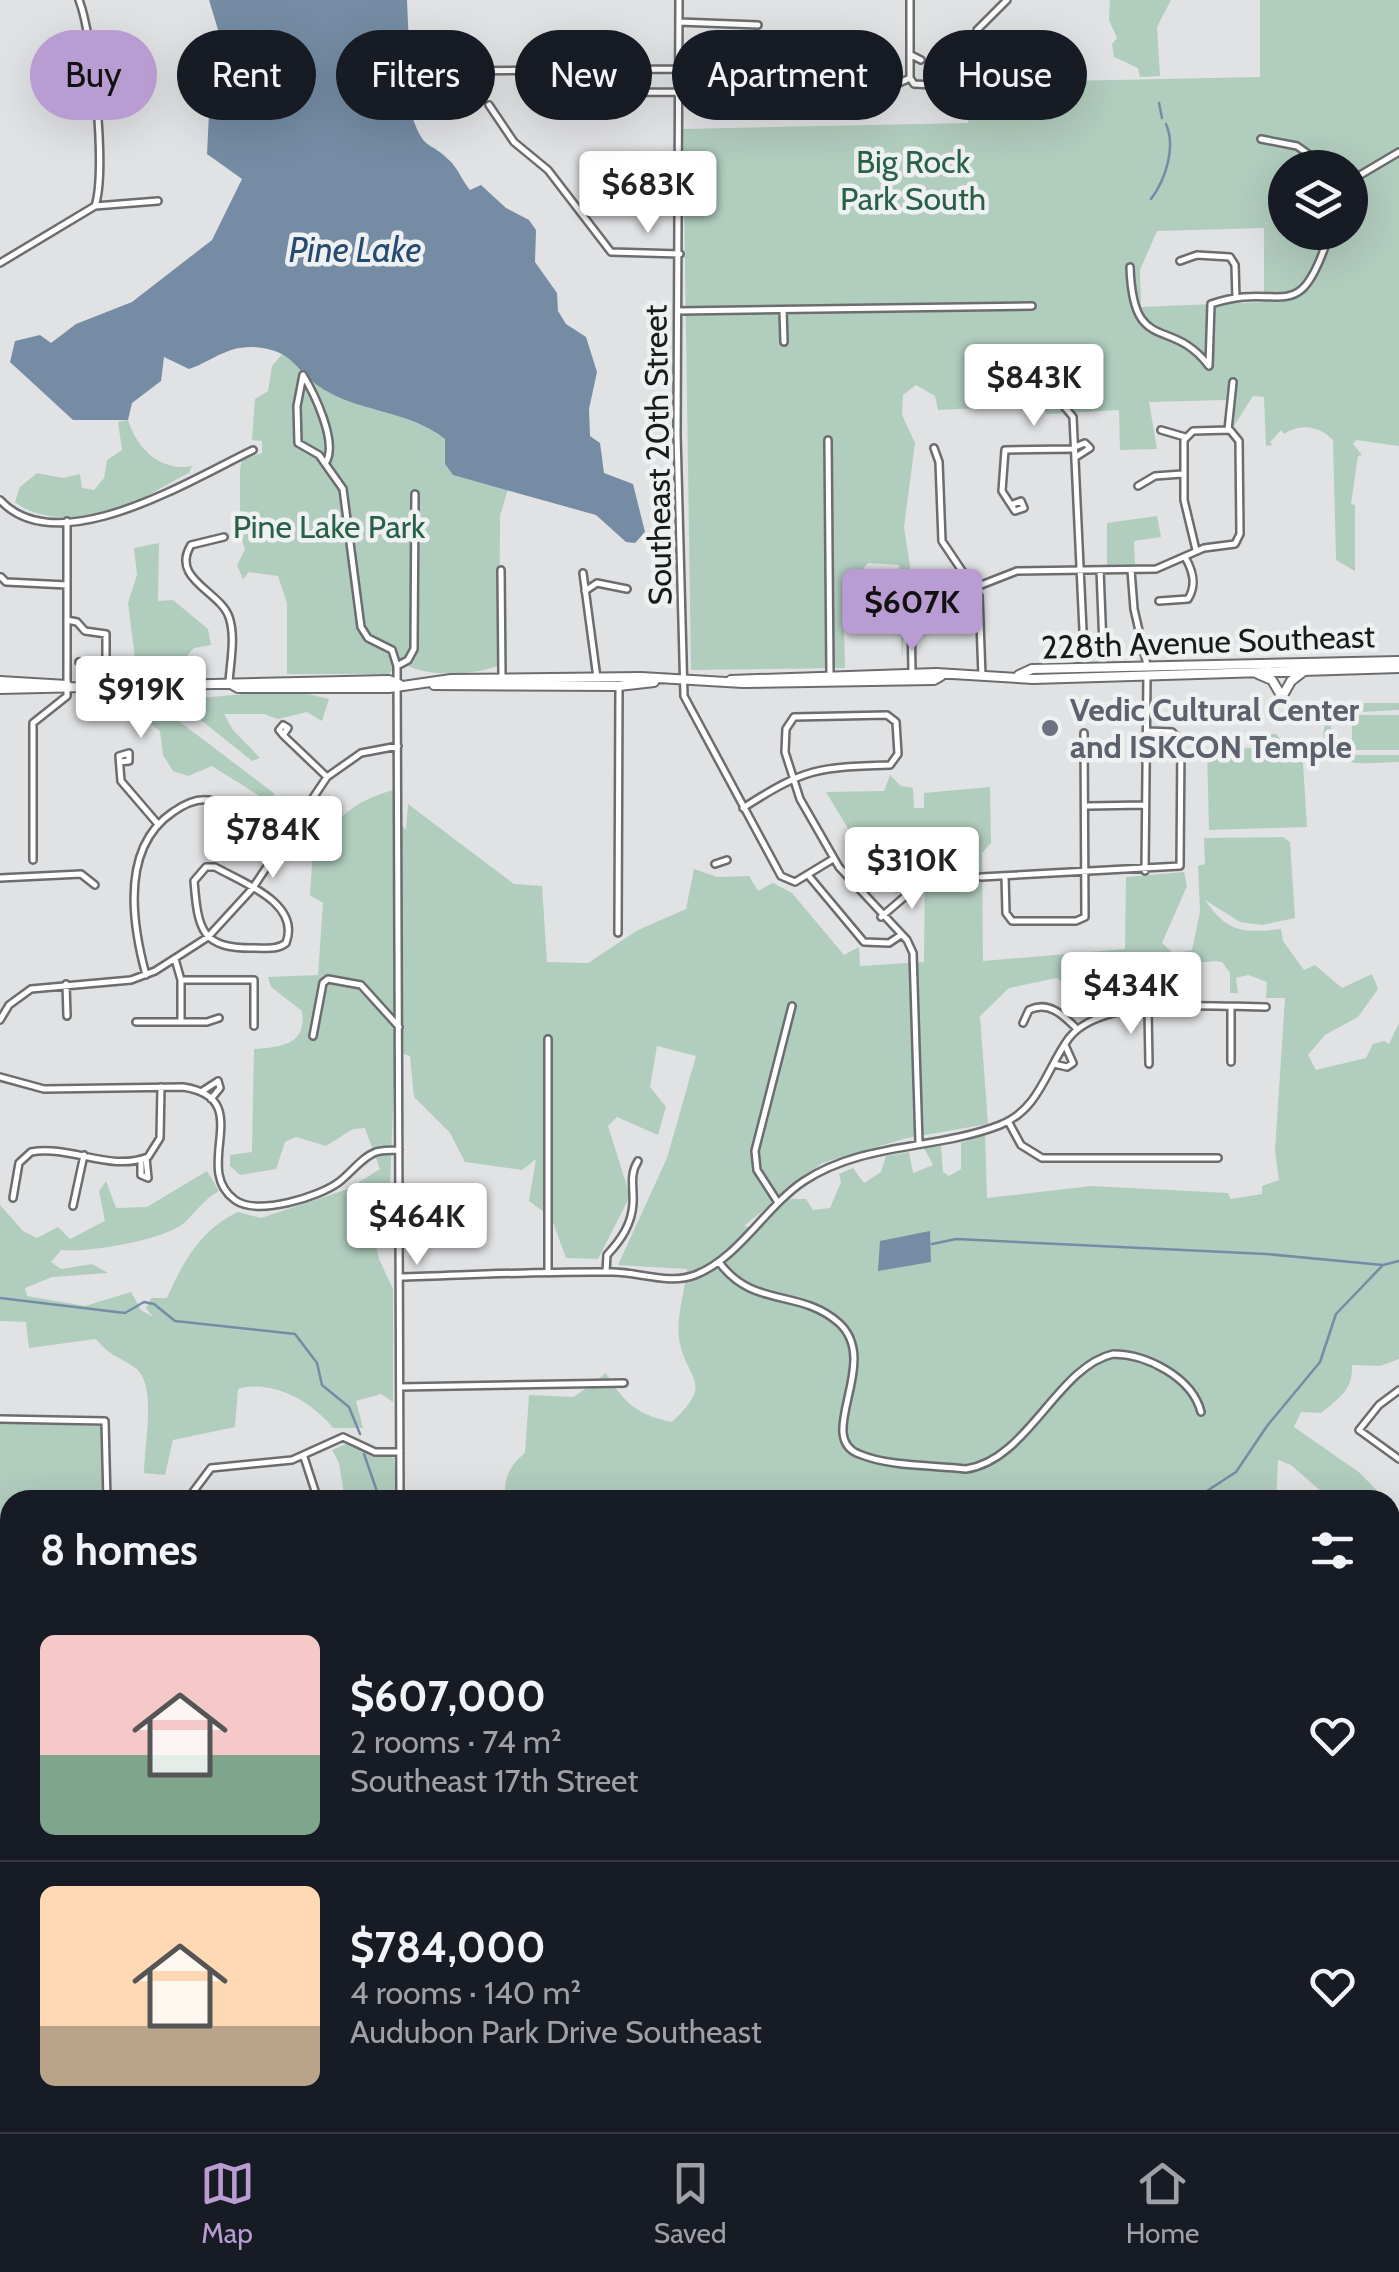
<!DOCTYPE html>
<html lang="en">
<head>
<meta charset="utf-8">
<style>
	:root { --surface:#171b24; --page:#242831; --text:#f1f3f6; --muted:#9ea1a6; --line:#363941; --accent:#b99cd2 }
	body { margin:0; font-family:Cabin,sans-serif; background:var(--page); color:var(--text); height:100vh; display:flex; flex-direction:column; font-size:38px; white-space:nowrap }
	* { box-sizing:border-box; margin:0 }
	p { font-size:32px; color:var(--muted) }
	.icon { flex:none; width:55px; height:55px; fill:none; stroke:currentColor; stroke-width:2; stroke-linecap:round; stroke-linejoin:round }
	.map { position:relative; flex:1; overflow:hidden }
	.panel { position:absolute; left:0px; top:1490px; width:1400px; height:642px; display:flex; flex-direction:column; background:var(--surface); border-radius:30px 30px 0 0; box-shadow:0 10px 40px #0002 }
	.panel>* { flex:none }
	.banner { position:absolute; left:30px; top:30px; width:1340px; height:90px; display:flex; gap:20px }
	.tools { position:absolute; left:1268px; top:150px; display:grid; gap:20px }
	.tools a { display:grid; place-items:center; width:100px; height:100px; border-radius:50%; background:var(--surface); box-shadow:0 10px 40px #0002; font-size:50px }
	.price { position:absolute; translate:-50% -85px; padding:0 22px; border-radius:10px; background:#fff; color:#222; font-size:32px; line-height:65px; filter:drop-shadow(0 2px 5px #0008) }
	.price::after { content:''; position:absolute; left:50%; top:60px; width:30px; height:22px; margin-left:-15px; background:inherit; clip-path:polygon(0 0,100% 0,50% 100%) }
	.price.active { background:var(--accent); color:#111 }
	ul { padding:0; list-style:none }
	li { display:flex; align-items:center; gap:30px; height:250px; padding:0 40px }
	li+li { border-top:2px solid var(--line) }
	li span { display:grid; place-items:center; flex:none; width:280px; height:200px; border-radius:15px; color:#555 }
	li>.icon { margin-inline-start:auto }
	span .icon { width:120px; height:120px; fill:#fffc; stroke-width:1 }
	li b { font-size:42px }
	h2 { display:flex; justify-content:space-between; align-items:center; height:120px; padding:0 40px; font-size:42px }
	.tag { padding:0 35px; border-radius:45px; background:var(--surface); box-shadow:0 10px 40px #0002; font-size:35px; line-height:90px }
	.tag.active { background:var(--accent); color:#111 }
	.tab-bar { display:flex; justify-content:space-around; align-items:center; height:140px; border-top:2px solid var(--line); background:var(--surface); font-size:28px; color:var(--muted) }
	.tab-bar a { display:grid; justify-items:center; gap:5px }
	.tab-bar .active { color:var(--accent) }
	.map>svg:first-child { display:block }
	.green { fill:#b1cdbe; fill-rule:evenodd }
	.water { fill:#758ca4 }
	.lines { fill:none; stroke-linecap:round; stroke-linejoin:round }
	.stream { stroke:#758ca4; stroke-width:2.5 }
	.minor-casing { stroke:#6c6d6f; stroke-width:10 }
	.major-casing { stroke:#6c6d6f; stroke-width:12 }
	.minor { stroke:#fff; stroke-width:5 }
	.major { stroke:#fff; stroke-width:8 }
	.worship-dot { fill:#6b7280; stroke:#eef0f1; stroke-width:4 }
	.labels { text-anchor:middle; stroke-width:9; stroke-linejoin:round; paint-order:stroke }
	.park-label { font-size:32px; fill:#286147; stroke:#eef0f1 }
	.street-label { font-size:32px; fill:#191a1a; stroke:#eef0f1 }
	.worship-label { font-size:32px; font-weight:bold; fill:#5b616d; stroke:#eef0f1; text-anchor:start }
	.water-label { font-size:35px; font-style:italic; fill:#264b70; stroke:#eef0f1 }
</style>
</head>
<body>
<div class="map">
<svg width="1399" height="2132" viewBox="0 0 1399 2132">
	<rect width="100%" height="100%" fill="#e1e2e4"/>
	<path class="green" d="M 1110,0 L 1171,0 L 1157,27 L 1160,76 L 1140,77 L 1138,68 L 1114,57 L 1112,44 L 1117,38 L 1109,20 Z
		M 1260,0 L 1399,0 L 1399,446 L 1356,440 L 1353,444 L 1362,455 L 1358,456 L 1351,504 L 1355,505 L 1355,571 L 1336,560 L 1333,440 C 1321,427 1301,422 1284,434 L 1281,430 L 1270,442 L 1273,445 L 1266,446 L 1264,397 L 1253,396 L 1234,426 L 1230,426 L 1235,394 L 1226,400 L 1149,402 L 1157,449 L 1120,450 L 1119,410 L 1047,414 L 1042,405 L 938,410 L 935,396 L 916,385 L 903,395 L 902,415 L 915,443 L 904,527 L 910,566 L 902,658 L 899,565 L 868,563 L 843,593 L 845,668 L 691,670 L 683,129 L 968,123 L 968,83 L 1260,77 ZM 1285,168 L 1350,168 L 1350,232 L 1285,232 ZM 1264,228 L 1264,302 L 1141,307 L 1140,270 L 1157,231 Z
		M 284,352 C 312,376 348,393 381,408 C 403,419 424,423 445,439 L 445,464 L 453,475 L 508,489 L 500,516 L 499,665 C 476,676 420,678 400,661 L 389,674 L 287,674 L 287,603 L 278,576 L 249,572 L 243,579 L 237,565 L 245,550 L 240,533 L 240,469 L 242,460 L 262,453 L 262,441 L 252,440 L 255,399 L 268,391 L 272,366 Z
		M 128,420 C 137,449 161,472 192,466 L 189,473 C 164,485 138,503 112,513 C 87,522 35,520 15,502 L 20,487 L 37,473 L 63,478 L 80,474 L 82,488 L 94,490 L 104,478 L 107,460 L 122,450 L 118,422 Z
		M 1157,516 L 1161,537 L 1134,541 L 1135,564 L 1107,565 L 1107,523 Z
		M 159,543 L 158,601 L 173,600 L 208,629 L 211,645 L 194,648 L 183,660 L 192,668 L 204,669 L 200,673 L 137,674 L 128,603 L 137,575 L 134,548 Z
		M 267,692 L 304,693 L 329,699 L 322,721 L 307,712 L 278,719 L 264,714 L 224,714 L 233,730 L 260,758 L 252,761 L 176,700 Z
		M 127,694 L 151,700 L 275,794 L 266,800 L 212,766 L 188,776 L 173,771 L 163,755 L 160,731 L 146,720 L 107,718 L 111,695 Z
		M 1350,703 L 1399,703 L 1399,710 L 1340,713 L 1331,727 L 1336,748 L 1351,755 L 1399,755 L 1399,762 C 1382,762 1359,766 1343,760 C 1311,749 1322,710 1350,703 Z
		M 1352,715 L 1399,715 L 1399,750 L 1352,750 Z
		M 1270,734 L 1276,734 L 1286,747 L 1302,747 L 1307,827 L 1209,830 L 1207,749 L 1257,748 Z
		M 890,775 L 901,786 L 913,788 L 914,808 L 924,808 L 924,793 L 990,787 L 991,843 L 982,853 L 983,961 L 1125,949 L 1126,877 L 1184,872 L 1187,886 L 1162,943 L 1174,954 L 1192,950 L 1200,912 L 1198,866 L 1205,864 L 1204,838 L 1283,837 L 1290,842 L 1295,918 L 1262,925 L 1240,922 L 1205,900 C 1228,933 1242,933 1281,929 L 1283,941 L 1304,970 L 1315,965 L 1342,988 L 1372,974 L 1378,989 L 1358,1017 L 1325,1035 L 1308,1055 L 1316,1070 L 1366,1058 L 1373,1044 L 1384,1041 L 1389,1044 L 1399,1023 L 1399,1359 L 1380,1366 L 1352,1365 C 1353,1390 1340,1397 1321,1413 L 1301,1412 L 1294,1427 L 1360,1473 L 1386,1500 L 1331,1500 L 1291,1465 L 1278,1460 L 1276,1500 L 505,1500 C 504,1479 508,1467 525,1453 L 529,1395 L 574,1397 L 606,1373 C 624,1403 637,1415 672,1422 C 716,1381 686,1381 679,1339 C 676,1319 685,1290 687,1269 L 618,1265 L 667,1158 L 696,1056 L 657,1046 L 650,1087 L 666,1107 L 658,1135 L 617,1117 L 608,1126 L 630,1196 L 598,1259 L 566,1258 L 551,1217 L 529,1201 L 536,1159 L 522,1170 L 465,1162 L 450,1133 L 414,1097 L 410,1056 L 395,1051 L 389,1215 L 373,1230 L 379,1259 L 393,1289 L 393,1402 L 381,1394 L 356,1401 L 363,1428 L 333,1428 C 312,1402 273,1379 238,1389 L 235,1427 L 173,1440 L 165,1475 L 144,1473 C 144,1445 158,1382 134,1367 C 118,1356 108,1355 96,1339 L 29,1348 L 26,1322 L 0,1321 L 0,1205 L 23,1231 L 37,1238 L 58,1227 L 70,1239 L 105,1221 L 99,1191 L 106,1181 L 116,1208 L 147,1207 L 207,1171 L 219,1191 C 203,1200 197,1211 184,1223 C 164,1240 88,1253 61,1250 L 51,1262 L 61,1269 L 92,1264 L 108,1273 L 52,1277 L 25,1288 L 27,1296 L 85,1306 L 131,1292 L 141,1310 L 153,1317 L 146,1308 L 151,1298 L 167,1298 C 183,1262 201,1229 238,1212 L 261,1218 L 348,1189 L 380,1169 L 365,1128 L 353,1129 L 326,1146 L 296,1137 L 285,1142 L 276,1169 L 240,1175 L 230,1166 L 230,1155 L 252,1152 L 254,1049 C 281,1047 307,1045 302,1011 L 271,987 L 268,977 L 318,975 L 323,903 L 310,895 L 313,850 L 324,847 C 334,814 362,799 393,790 L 394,816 L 406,830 L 408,804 L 514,884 L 542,886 L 547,962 L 588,963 L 638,930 L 686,909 L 694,869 L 717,877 L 749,876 L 758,891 L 773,883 L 792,893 L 844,955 L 859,947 L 860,966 L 924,962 L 925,855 L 913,855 L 913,880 L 896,894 L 867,860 L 826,792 L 884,791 ZM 1215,961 L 1222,962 L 1230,973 L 1230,993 L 1238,993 L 1236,978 L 1248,975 L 1267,982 L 1266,998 L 1285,998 L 1275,1151 L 1279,1180 L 1262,1186 L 1262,1194 L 1231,1199 L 1228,1193 L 1091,1186 L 987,1198 L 985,1134 L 961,1143 L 961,1169 L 949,1176 L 943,1172 L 941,1146 L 924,1148 L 933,1165 L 913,1173 L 909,1152 L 886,1156 L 881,1172 L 864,1183 L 853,1168 L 839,1174 L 841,1182 L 830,1208 L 813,1210 L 806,1199 L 786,1199 L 758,1229 L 744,1226 L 822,1163 L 907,1138 L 988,1124 L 980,1016 L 1009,988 L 1057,978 L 1088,1002 L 1100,995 L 1101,979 L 1149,972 L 1149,963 L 1169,966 Z
		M 0,1423 L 100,1426 L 105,1435 L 105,1500 L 10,1500 L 10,1634 L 0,1634 Z
		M 353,1441 L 368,1451 L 394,1458 L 397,1500 L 345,1500 L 339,1463 L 332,1450 Z
		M 1124,2122 L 1126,2132 L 905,2132 L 903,2123 Z
		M 104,2123 L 393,2122 L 393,2132 L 104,2132 Z
		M 642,2123 L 822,2122 L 822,2123 L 821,2132 L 617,2132 L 617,2123 Z"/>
	<path class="water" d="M 209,0 L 407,0 L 412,116 C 425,154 430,139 452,163 C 459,171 463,182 470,190 L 481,185 L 506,208 L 529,220 L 536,230 L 535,262 L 557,293 L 558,311 L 566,324 L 586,337 L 597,372 L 589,409 L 590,436 L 600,443 L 604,473 L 633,484 L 645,532 L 635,543 L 626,542 L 596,515 L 453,475 L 445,464 L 445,439 C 405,408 356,413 317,385 C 291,365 292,350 253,347 C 227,346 212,361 189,369 L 164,357 L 161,381 L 132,403 L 128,420 L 73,420 L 10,362 L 15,341 L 40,335 L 51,343 L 76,324 L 132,302 L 212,240 L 242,179 L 207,154 L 211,72 L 219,33 Z
		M 930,1231 L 931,1262 L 878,1271 L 880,1241 Z"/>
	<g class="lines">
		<path class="stream" d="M 1159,103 L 1162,118
			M 1151,199 C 1166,179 1176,147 1166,124
			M 932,1244 L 956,1239 L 1266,1254 L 1383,1265
			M 0,1298 L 125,1313 L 144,1302 L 154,1304 L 175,1321 L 295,1334 L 317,1363 L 322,1385 L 349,1407 L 360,1434
			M 364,1454 L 380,1500
			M 1193,1500 L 1236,1472 L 1267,1426 L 1320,1362 L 1336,1314 L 1383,1265 L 1399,1261
			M 208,2132 L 226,2122"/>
		<defs>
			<path id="minor" d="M 79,0 C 93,36 107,171 95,206
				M 679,0 L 677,435 L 684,696 L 781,876 L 795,882 L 833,859
				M 679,22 L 758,25
				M 977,30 L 1007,0
				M 810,43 L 810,80 L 821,86 L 897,84 L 910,78 L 914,84 L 952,86 L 976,97 L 1032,95 L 1044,105
				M 911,55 L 921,60
				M 447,71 L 678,69
				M 910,77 L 910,0
				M 563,93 L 678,92
				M 678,95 L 805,96
				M 489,105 L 514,142 L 548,170 L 611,252 L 680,254
				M 1261,139 L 1297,146 L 1328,168
				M 1350,181 L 1399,152
				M 95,206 L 158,201
				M 1180,261 L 1197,255 L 1230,257 L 1235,265 L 1236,298
				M 0,263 L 95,206
				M 1130,267 C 1133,357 1171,315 1209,366 L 1211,304 C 1283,279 1298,333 1330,232
				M 783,310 L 784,342
				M 678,311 L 1032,306
				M 1057,398 L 1073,417 L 1084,652
				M 1161,430 L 1185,437
				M 1228,430 L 1233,382
				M 828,440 L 830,674
				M 1075,447 L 1085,443 L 1090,448 L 1076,457
				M 934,448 L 939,462 L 942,541 L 979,596 L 982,676
				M 326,462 C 338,442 314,393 303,375 L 297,406 L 298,443 L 319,455 L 343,489 L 361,627 L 368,638 L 392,650 L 397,666
				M 1138,486 L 1155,476 L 1182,474
				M 0,500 C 58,563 192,479 253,450
				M 1013,504 L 1021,501 L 1024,508 L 1015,511 L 1002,491 L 1005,450 L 1072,449
				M 224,537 L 191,545 C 170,579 220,591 229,617 C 236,637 230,663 229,683
				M 501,570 L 502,677
				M 1100,570 L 1103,646
				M 1131,570 L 1134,609 L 1147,665
				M 583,573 L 597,678
				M 1,577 L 6,582 L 67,585
				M 976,587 L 1017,571 L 1156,569 L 1204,548 L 1235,544 L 1240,534 L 1239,441 L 1230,430 L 1193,431 L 1184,440 L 1184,500 L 1196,550
				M 585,591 L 597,583 L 627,589
				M 1159,601 L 1188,599 C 1197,585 1193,571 1185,557
				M 911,613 L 912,673
				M 67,620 L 77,622 L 85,631 L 106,634 L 106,662
				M 79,662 L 128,662
				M 283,735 L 279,730 L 283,725 L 288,728 L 283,735 L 327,777
				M 120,762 L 129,761 L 129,753 L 119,756 L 121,781 L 157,823
				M 1088,806 L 1145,805
				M 743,808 C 805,768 818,767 890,765 L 898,754 L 896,722 L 887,715 L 794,717 L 786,729 L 785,752 L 800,799 L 839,867 L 907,940 L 913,953 L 919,1143
				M 33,860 L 33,723 L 67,696 L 67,521
				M 715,864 L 727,860
				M 206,867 L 215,867 C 243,883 301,903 286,943 C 277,950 267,948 255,948 C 201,949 198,930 194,881 Z
				M 1145,871 L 1147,675
				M 808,875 L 864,942 L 889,943 L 901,935
				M 1005,876 L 1006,913 L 1012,921 L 1076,921 L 1085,917 L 1084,733
				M 981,877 L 1180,866 L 1181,741 L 1172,732 L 1148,731
				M 0,878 L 81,874 L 95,885
				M 881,917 L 922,882
				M 618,933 L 619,686
				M 175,959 L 181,980 L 181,1022
				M 146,975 C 131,920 121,847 173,812 C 184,804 196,798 209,800 C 234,804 262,828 284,841
				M 181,980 L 254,980 L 254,1026
				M 66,984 L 67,1016
				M 1231,1007 L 1231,1062
				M 1148,1010 L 1149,1064
				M 0,1020 L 9,1005 L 31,989 L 131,980 L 155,971 L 208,937 L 252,889 L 327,777 L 361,753 L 398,746
				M 136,1022 L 207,1022 L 219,1018
				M 1023,1023 L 1029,1010 C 1049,1000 1064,1016 1077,1029
				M 313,1036 L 323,983 L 328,979 L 361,985 L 399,1027
				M 548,1039 L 548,1273
				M 1054,1064 L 1067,1067 L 1073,1063 L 1065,1045
				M 0,1077 L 44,1089 L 183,1087 C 258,1098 190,1168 235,1200 C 258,1216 319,1197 339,1182 C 351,1173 362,1157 376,1152 C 383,1150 392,1150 399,1150
				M 201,1092 L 218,1081
				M 211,1099 L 220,1088 L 218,1081
				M 1008,1121 L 1021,1145 L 1042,1158 L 1218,1158
				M 141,1160 L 141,1175 L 148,1178 L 146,1158
				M 13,1198 L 19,1163 L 31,1152 C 71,1145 110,1172 148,1157 L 160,1138 L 161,1087
				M 777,1201 L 757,1170 L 755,1151 L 792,1006
				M 73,1206 L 84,1155
				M 719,1262 C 753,1309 800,1288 839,1323 C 882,1362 814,1437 859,1454 C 890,1467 933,1465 966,1469 C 1028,1460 1057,1367 1113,1354 C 1146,1354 1192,1377 1201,1412
				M 606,1272 L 607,1255 C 621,1240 632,1224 633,1203 C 634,1187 629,1175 638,1161
				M 399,1277 C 470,1275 542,1271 612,1272 C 639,1272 669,1285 695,1275 C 739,1258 765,1207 804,1181 C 863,1142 936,1150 1000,1125 C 1040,1109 1046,1069 1069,1038 C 1102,995 1215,1007 1266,1007
				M 400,1387 L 624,1383
				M 1399,1390 L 1379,1405 L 1359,1430 L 1399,1459
				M 0,1419 L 105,1421 L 107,1500
				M 304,1457 L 318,1500
				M 187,1500 L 211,1468 L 292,1460 L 343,1437 L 375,1452 L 400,1452
				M 400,1500 L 397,666 L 408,660 L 414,649 L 415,494
				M 1392,1545 L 1399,1562
				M 0,1639 L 10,1639
				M 1390,1686 L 1399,1687
				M 1390,1806 L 1399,1806
				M 0,1857 L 10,1857
				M 0,1965 L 10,1963
				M 1390,1977 L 1399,1968
				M 0,2054 L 10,2054
				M 1390,2066 L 1399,2051
				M 1390,2101 L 1399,2122
				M 68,2122 L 68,2132
				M 853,2122 L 853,2132
				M 398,2132 L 398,2122
				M 610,2132 L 611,2122
				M 1129,2132 L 1129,2122
				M 1223,2132 L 1223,2122
				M 1251,2132 L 1323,2122"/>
			<path id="major" d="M 1258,674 L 1272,680 L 1282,697
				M 1019,675 L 1032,669 L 1399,661
				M 731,680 L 936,673 L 1033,679 L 1399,668
				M 0,681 L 67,685
				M 229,683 L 238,688 L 389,688 L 451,679 L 641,677 L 743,683 L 934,680 L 941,676
				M 434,685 L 619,686 L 654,682
				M 0,689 L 389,680 L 399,684
				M 1282,697 L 1291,681 L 1304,671"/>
		</defs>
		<use href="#minor" class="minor-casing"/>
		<use href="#major" class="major-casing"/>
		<use href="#minor" class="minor"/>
		<use href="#major" class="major"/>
	</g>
	<circle class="worship-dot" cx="1050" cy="728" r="10"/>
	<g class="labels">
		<g class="park-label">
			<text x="913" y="173">Big Rock<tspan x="913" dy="37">Park South</tspan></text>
			<text x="329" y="538">Pine Lake Park</text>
		</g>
		<g class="street-label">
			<text transform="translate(658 455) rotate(-91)" y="11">Southeast 20th Street</text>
			<text transform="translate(1208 642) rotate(-2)" y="11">228th Avenue Southeast</text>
		</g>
		<g class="worship-label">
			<text x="1070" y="721">Vedic Cultural Center<tspan x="1070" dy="37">and ISKCON Temple</tspan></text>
		</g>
		<g class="water-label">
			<text x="355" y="262">Pine Lake</text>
		</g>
	</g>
</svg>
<div class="tools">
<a><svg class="icon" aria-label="layers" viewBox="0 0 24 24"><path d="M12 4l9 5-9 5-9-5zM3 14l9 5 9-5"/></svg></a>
</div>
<b class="price" style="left:648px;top:236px">$683K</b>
<b class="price" style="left:1034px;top:429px">$843K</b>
<b class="price active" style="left:912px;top:654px">$607K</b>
<b class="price" style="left:141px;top:741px">$919K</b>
<b class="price" style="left:273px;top:881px">$784K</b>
<b class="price" style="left:912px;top:912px">$310K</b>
<b class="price" style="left:1131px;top:1037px">$434K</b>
<b class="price" style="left:417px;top:1268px">$464K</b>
<div class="banner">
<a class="tag active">Buy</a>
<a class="tag">Rent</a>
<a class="tag">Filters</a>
<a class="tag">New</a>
<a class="tag">Apartment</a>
<a class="tag">House</a>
</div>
<section class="panel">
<h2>8 homes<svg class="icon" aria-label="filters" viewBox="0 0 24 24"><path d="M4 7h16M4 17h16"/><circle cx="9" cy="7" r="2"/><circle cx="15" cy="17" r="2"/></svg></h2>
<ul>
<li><span style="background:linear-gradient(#f6c9c9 60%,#7fa58c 0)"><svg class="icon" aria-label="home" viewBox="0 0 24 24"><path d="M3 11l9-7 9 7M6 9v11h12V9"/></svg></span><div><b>$607,000</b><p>2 rooms · 74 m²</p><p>Southeast 17th Street</p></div><svg class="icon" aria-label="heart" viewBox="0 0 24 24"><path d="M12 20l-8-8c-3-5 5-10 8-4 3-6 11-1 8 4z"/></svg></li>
<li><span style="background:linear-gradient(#ffd9b3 70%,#b9a48a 0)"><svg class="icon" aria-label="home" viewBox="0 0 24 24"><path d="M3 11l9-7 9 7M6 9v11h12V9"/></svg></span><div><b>$784,000</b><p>4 rooms · 140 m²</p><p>Audubon Park Drive Southeast</p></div><svg class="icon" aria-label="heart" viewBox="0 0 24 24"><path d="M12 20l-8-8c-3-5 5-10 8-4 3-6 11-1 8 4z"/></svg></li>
</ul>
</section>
</div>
<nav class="tab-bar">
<a class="active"><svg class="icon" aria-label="map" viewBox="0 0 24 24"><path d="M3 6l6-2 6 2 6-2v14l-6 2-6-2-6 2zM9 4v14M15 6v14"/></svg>Map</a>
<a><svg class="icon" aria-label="saved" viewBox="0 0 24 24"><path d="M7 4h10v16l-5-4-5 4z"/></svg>Saved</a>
<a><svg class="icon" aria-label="home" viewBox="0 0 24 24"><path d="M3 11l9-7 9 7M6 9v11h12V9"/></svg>Home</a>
</nav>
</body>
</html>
